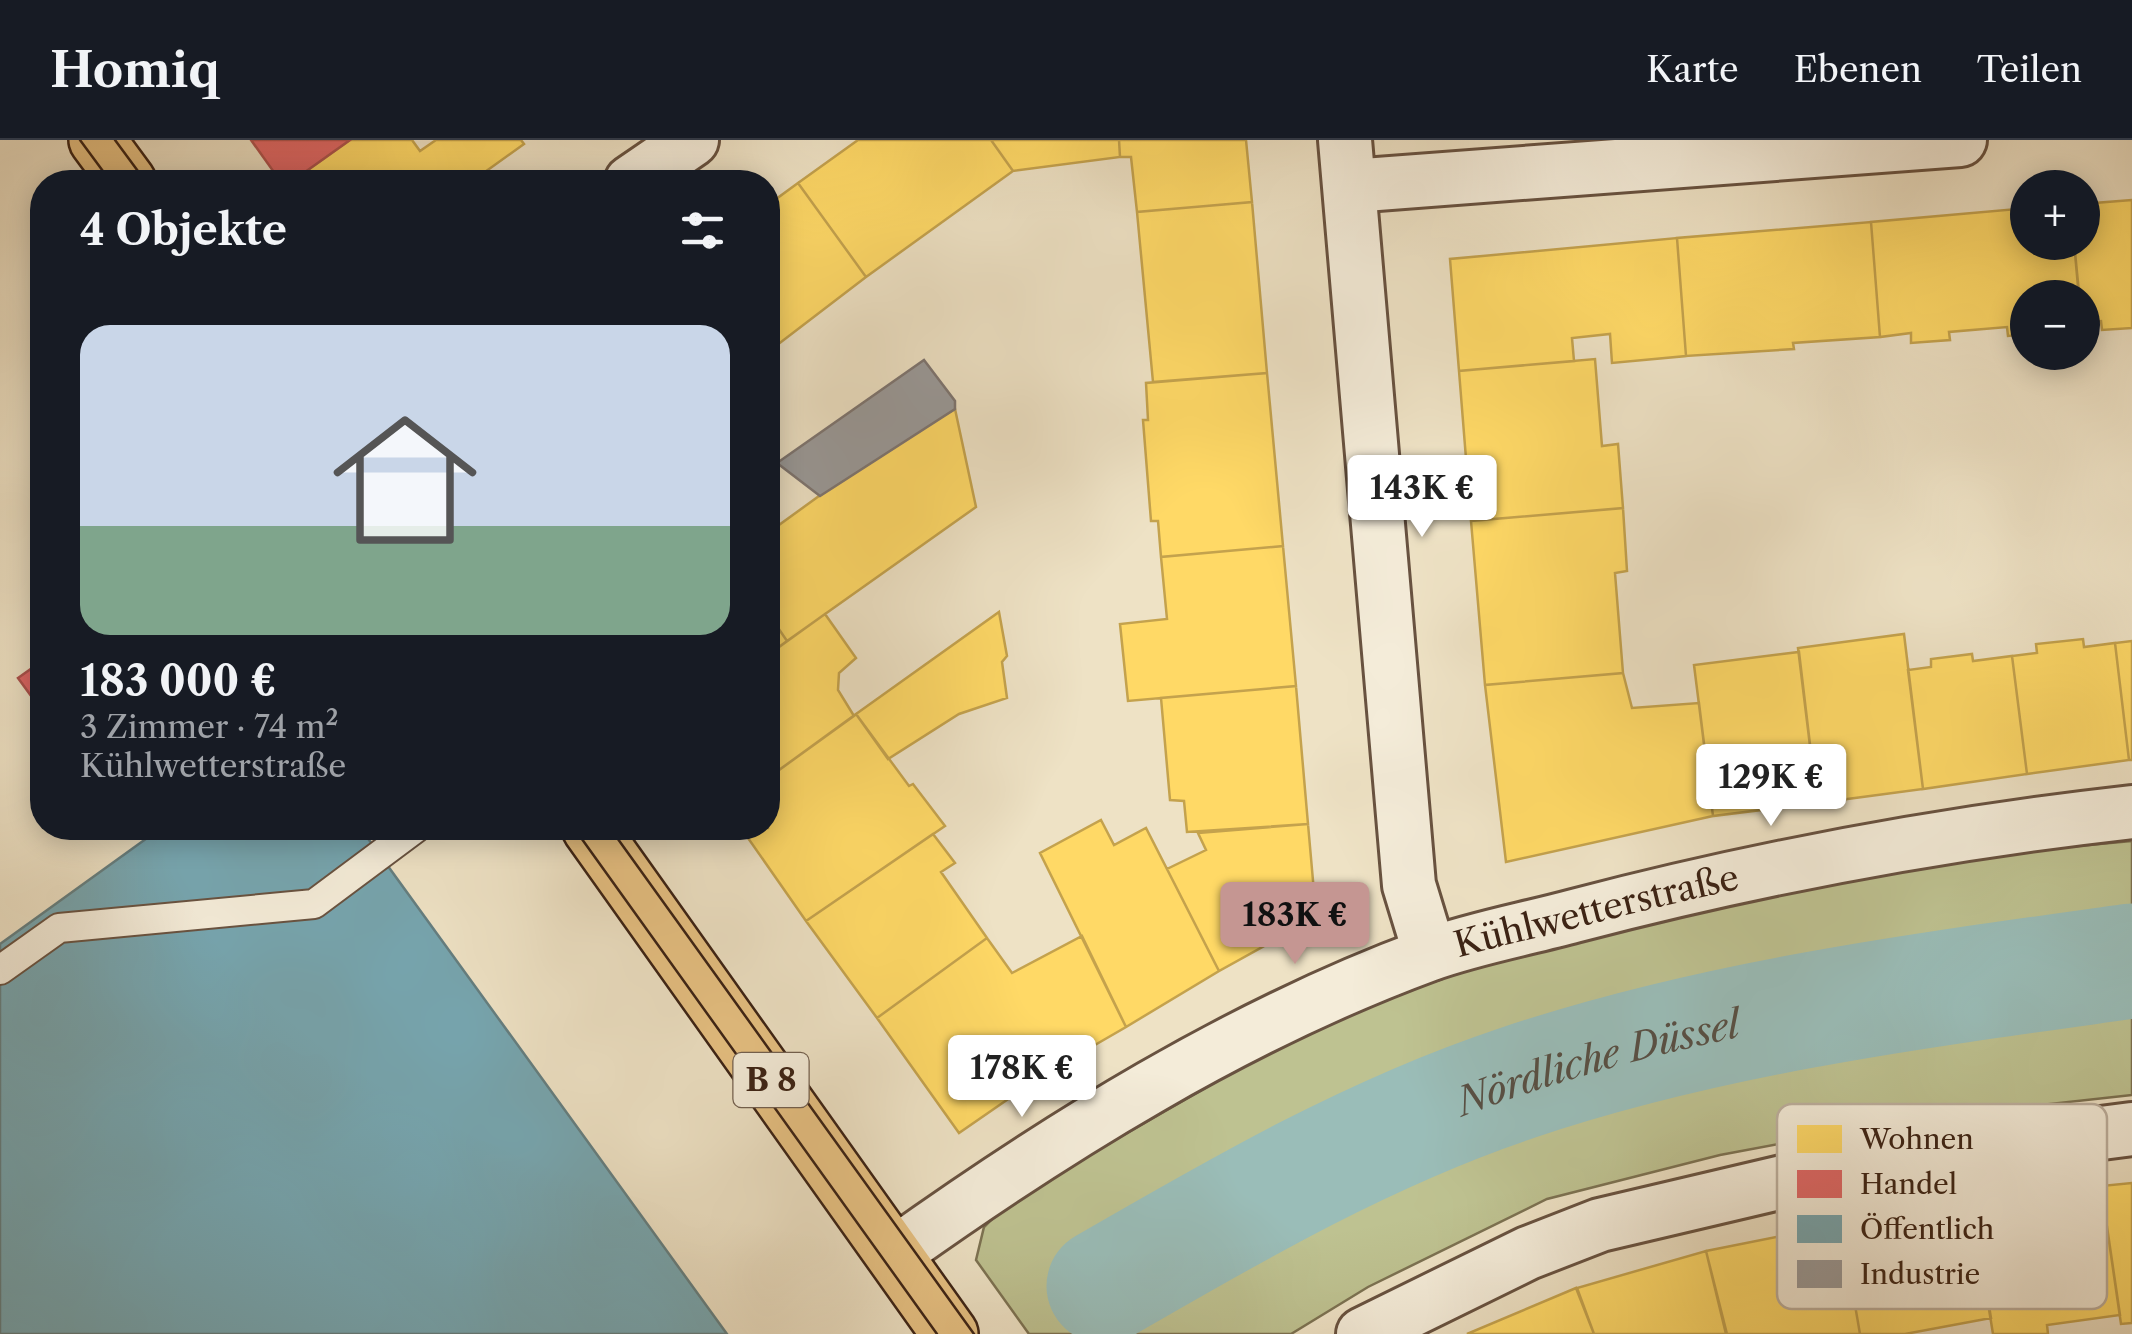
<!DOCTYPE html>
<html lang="de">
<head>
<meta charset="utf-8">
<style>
	:root { --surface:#171b24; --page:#242831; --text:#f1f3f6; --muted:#9ea1a6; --line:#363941; --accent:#c59692 }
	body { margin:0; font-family:"Libre Caslon Text",serif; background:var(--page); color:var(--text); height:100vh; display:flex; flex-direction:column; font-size:38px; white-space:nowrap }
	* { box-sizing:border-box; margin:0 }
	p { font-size:32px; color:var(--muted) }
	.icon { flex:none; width:55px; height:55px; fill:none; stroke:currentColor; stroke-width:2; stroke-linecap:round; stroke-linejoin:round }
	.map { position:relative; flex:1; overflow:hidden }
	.drawer { position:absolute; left:30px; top:30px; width:750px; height:670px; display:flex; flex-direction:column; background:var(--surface); border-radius:40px; box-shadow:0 5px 25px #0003 }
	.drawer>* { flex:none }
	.tools { position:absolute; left:2010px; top:30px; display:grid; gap:20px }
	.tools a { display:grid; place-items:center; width:90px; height:90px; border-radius:50%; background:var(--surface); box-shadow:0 5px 25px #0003; font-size:50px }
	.price { position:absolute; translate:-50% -85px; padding:0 22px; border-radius:10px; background:#fff; color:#222; font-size:32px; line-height:65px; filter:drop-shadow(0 2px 5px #0008) }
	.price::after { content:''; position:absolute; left:50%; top:60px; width:30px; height:22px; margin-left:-15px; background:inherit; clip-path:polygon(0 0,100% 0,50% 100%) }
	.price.on { background:var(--accent); color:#111 }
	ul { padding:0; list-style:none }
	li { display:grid; align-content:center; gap:20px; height:530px; padding:0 50px }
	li+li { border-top:2px solid var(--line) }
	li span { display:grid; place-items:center; height:310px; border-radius:30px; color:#555 }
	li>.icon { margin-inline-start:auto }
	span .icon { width:180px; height:180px; fill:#fffc; stroke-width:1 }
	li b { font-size:42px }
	h2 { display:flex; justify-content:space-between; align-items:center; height:120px; padding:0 50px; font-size:42px }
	header { display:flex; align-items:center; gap:60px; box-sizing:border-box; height:140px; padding:0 50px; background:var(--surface); border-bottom:2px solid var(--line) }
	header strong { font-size:48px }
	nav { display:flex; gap:55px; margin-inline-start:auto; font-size:35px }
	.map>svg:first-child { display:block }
	.green { fill:#bec291; stroke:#7c7252; stroke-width:2.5 }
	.homes { fill:#ffd966; stroke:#c4a24d; stroke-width:2.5 }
	.shops { fill:#e06666; stroke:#ae524d; stroke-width:2.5 }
	.public { fill:#76a5af; stroke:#647e80; stroke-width:2.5 }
	.industry { fill:#999; stroke:#7d7571; stroke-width:2.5 }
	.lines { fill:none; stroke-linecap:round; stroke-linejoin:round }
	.river { stroke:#9abdb8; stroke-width:115 }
	.service-casing { stroke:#685240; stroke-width:32 }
	.minor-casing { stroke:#685240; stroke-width:58 }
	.primary-casing { stroke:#3b2214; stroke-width:60 }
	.service { stroke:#f4ecd9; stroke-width:28 }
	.minor { stroke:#f4ecd9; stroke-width:52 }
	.primary { stroke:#e7c182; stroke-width:55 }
	.tram { stroke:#3b2214; stroke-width:2.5 }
	.labels { text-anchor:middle; stroke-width:10; stroke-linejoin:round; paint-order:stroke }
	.shield { fill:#f4ecd9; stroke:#725f4f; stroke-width:2.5 }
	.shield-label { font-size:32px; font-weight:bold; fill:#3b2214 }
	.street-label { font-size:35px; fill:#3b2214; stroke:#f4ecd9 }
	.water-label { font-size:38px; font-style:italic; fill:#585045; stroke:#f4ecd9 }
	.key { fill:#f4ecd9; stroke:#bcaf9e; stroke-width:2.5 }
	.key-label { font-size:28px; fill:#3b2214 }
</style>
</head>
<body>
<header>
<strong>Homiq</strong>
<nav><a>Karte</a><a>Ebenen</a><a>Teilen</a></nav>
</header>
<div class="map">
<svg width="2132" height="1194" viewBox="0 0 2132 1194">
	<rect width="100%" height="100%" fill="#eee2c5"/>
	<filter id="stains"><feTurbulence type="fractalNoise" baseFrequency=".002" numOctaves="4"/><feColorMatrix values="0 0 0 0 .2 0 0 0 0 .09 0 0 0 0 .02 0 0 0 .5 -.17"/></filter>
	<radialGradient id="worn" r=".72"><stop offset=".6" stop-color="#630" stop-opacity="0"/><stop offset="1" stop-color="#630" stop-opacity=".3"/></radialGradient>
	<path class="green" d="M 2132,701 L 2132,955 L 1907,980 L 1720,1015 L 1547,1059 L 1368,1147 L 1291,1194 L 1029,1194 L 976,1120 L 984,1087 L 1011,1060 L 1233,932 L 1331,882 L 1440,836 L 1647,777 L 1992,714 Z"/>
	<path class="homes" d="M 350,0 L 412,0 L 420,11 L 436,0 L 521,0 L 524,4 L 471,42 L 291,42 Z
		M 858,0 L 991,0 L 1013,31 L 866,137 L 798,43 Z
		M 991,0 L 1119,0 L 1120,17 L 1013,31 Z
		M 1119,0 L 1246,0 L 1252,62 L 1137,72 L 1131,17 L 1120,17 Z
		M 798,43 L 866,137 L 768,212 L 768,65 Z
		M 2132,60 L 2132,188 L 2102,190 L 2101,181 L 2082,183 L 2074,102 L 2082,102 L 2082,64 Z
		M 1252,62 L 1267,233 L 1153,242 L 1137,72 Z
		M 2028,68 L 2028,102 L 2074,102 L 2079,158 L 2028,158 L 2028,194 L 2008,196 L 2007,187 L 1949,192 L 1950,200 L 1911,203 L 1911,193 L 1880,197 L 1871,82 Z
		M 1871,82 L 1880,197 L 1793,203 L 1794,209 L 1686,216 L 1677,98 Z
		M 1677,98 L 1686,216 L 1612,223 L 1610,194 L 1572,198 L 1574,221 L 1459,231 L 1450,119 Z
		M 1595,219 L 1602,306 L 1618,304 L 1623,368 L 1471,381 L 1459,231 Z
		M 1267,233 L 1283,406 L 1161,417 L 1158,381 L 1151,381 L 1143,280 L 1148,280 L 1146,243 Z
		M 955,269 L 976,367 L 787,501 L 768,473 L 768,393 L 870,319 Z
		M 1623,368 L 1627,431 L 1615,433 L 1623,533 L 1485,545 L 1471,381 Z
		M 1283,406 L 1296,546 L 1128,561 L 1120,484 L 1167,479 L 1161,417 Z
		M 999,472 L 1007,516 L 1002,522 L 1007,558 L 959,574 L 888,619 L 856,574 Z
		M 768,473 L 787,501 L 768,515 Z
		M 825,474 L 856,518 L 839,533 L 838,550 L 854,576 L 768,638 L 768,515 Z
		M 1904,494 L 1923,649 L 1817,663 L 1798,508 Z
		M 2083,499 L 2084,507 L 2115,503 L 2129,620 L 2027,634 L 2012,516 L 2037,513 L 2036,504 Z
		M 2132,501 L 2132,620 L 2129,620 L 2115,503 Z
		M 1799,512 L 1817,663 L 1713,676 L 1694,525 Z
		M 1972,514 L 1973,521 L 2012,516 L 2027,634 L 1923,649 L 1908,530 L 1931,527 L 1931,519 Z
		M 1623,533 L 1632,568 L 1699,563 L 1713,676 L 1506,722 L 1485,545 Z
		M 1296,546 L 1308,684 L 1187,692 L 1184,661 L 1170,660 L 1161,558 Z
		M 856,574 L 909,646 L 913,644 L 945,686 L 806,781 L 741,688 L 768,688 L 768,638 Z
		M 1101,680 L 1114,705 L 1146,688 L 1219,831 L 1126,887 L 1040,713 Z
		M 1308,684 L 1317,786 L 1268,804 L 1219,831 L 1167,729 L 1206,710 L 1198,693 Z
		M 933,694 L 955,723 L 941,732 L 987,798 L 877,878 L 806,781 Z
		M 1082,796 L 1126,887 L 1043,935 L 959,993 L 877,878 L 987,798 L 1012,833 Z
		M 2132,1043 L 2132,1183 L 2121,1184 L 2101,1046 Z
		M 2101,1046 L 2120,1175 L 2047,1185 L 2048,1194 L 1993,1194 L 1972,1064 Z
		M 1972,1064 L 1991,1178 L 1905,1194 L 1860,1194 L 1841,1084 Z
		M 1841,1084 L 1860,1194 L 1727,1194 L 1706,1111 Z
		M 1706,1111 L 1726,1194 L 1594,1194 L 1577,1148 Z
		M 1576,1148 L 1594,1194 L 1467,1194 Z"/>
	<path class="shops" d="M 251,0 L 350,0 L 291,42 L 281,42 Z
		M 42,521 L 42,571 L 18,538 Z"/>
	<path class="public" d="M 161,688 L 372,688 L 364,693 L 727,1194 L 0,1194 L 0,804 Z"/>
	<path class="industry" d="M 924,220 L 955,261 L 955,269 L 820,356 L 777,323 Z"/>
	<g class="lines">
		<path class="river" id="s1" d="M 1104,1146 C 1237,1069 1370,992 1517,943 C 1716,876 1925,850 2132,821"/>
		<defs>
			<path id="service" d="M 0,830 L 59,788 L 314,764 L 416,688"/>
			<g id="minor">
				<path d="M 1345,0 L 1409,745 L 1430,814"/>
				<path d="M 631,42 L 692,0"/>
				<path d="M 1351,46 L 1960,0"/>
				<path id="s2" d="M 894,1114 C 1058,997 1238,885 1428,815 C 1475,798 1526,789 1574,776 C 1757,728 1945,693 2132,672"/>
				<path d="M 1363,1194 L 1528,1113 L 1600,1085 L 1855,1025 L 2132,989"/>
			</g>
			<path id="primary" d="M 97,0 L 128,42
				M 590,688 L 950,1194"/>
		</defs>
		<use href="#service" class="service-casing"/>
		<use href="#minor" class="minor-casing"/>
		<use href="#primary" class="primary-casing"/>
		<use href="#service" class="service"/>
		<use href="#minor" class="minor"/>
		<use href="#primary" class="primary"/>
		<path class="tram" d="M 80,0 L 111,42
			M 115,0 L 146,42
			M 574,688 L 937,1194
			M 610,688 L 974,1194"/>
	</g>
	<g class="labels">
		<rect class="shield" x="733.5" y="913" width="75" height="54" rx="8"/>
		<g class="shield-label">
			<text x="771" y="951">B 8</text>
		</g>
		<g class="street-label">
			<text dy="12" stroke="none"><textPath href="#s2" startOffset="788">Kühlwetterstraße</textPath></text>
		</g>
		<g class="water-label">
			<text dy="13" stroke="none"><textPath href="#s1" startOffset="545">Nördliche Düssel</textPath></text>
		</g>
	</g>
	<rect x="1777" y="964" width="330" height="205" rx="15" class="key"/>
	<rect x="1797" y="985" width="45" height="28" fill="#ffd966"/>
	<rect x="1797" y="1030" width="45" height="28" fill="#e06666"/>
	<rect x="1797" y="1075" width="45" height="28" fill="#76a5af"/>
	<rect x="1797" y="1120" width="45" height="28" fill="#999"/>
	<g class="key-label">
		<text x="1860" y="1009">Wohnen</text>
		<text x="1860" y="1054">Handel</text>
		<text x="1860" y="1099">Öffentlich</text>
		<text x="1860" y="1144">Industrie</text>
	</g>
	<rect width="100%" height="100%" filter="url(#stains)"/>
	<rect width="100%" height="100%" fill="url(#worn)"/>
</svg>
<div class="tools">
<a>+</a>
<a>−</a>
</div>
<b class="price" style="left:1422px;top:400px">143K €</b>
<b class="price" style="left:1771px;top:689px">129K €</b>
<b class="price on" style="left:1295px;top:827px">183K €</b>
<b class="price" style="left:1022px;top:980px">178K €</b>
<section class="drawer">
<h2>4 Objekte<svg class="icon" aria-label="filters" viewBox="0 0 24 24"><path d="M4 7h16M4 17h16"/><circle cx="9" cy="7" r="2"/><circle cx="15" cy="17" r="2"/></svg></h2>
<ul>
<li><span style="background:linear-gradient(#c9d6e8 65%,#7fa58c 0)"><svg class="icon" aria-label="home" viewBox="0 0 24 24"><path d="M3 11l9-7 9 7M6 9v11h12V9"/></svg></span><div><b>183 000 €</b><p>3 Zimmer · 74 m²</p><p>Kühlwetterstraße</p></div></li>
</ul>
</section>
</div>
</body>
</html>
